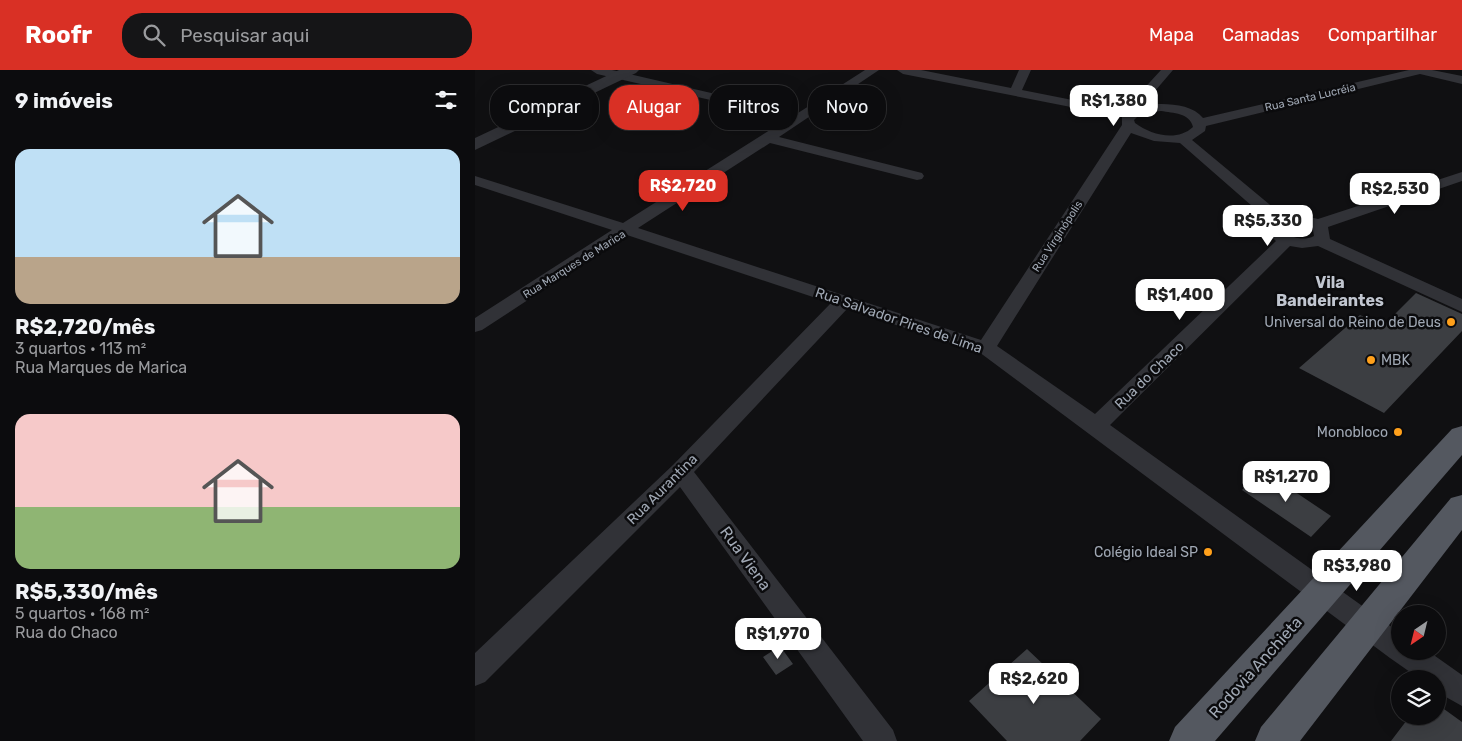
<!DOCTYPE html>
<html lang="pt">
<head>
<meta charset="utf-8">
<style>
	:root { --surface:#0c0c0e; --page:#151517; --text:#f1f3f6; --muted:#9a9b9e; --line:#2c2c2e; --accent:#d93025 }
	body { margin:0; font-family:Rubik,sans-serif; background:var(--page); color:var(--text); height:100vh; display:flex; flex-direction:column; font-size:19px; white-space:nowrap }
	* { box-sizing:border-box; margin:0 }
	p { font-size:16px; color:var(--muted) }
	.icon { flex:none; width:28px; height:28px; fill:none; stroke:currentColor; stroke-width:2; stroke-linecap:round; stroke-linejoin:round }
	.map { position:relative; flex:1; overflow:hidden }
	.drawer { display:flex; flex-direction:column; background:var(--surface); width:475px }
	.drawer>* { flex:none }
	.banner { position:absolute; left:15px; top:15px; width:475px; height:45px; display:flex; gap:10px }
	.needle { width:32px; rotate:215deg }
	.fabs { position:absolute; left:916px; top:535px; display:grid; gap:10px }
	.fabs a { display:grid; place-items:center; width:55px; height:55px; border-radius:50%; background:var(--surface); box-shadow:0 5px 20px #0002,0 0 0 1px var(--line); font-size:25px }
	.price { position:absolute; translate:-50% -42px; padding:0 11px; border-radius:10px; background:#fff; color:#222; font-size:16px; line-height:32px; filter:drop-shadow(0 1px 2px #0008) }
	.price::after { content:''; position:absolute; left:50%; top:30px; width:15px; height:11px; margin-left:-8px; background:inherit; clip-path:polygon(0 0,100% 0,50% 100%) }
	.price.active { background:var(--accent); color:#fff }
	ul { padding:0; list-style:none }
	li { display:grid; align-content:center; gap:10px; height:265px; padding:0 15px }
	li span { display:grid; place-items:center; height:155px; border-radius:15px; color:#555 }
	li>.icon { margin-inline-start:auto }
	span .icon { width:90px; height:90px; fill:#fffc; stroke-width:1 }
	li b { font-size:21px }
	h2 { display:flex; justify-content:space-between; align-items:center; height:60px; padding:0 15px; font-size:21px }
	.tag { padding:0 18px; border-radius:20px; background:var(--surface); box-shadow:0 5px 20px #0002,0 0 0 1px var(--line); font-size:18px; line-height:45px }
	.tag.active { background:var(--accent); color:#fff }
	header { display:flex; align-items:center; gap:30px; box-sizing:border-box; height:70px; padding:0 25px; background:var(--accent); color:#fff }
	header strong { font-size:24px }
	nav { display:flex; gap:28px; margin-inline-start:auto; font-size:18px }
	.search { width:350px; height:45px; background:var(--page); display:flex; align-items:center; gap:12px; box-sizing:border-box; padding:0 18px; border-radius:20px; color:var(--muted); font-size:19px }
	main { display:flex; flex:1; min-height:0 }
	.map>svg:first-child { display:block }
	.green { fill:#1a221b }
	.building { fill:#3c3e42 }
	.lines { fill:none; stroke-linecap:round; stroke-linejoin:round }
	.minor { fill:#313237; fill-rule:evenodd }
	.tertiary { fill:#313237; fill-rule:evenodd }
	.trunk { fill:#545860; fill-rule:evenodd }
	.poi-dot { fill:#ffa01b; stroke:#0b0b0d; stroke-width:2 }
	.labels { text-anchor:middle; stroke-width:5; stroke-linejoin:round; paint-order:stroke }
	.far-street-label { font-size:11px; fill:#a0a8b4; stroke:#0b0b0d }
	.street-label { font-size:14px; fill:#a0a8b4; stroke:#0b0b0d }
	.poi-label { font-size:14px; fill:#a0a8b4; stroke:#0b0b0d; text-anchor:end }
	.quarter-label { font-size:16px; font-weight:bold; fill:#c1c6d0; stroke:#0b0b0d }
	.near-street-label { font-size:16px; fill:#a0a8b4; stroke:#0b0b0d }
</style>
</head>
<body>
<header>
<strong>Roofr</strong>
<div class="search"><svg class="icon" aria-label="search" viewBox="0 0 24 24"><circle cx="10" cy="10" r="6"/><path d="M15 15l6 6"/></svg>Pesquisar aqui</div>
<nav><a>Mapa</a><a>Camadas</a><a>Compartilhar</a></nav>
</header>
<main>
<section class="drawer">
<h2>9 imóveis<svg class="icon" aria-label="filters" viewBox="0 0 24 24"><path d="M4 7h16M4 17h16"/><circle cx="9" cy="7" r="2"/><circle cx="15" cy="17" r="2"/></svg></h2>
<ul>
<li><span style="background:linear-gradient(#bfe0f5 70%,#b9a48a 0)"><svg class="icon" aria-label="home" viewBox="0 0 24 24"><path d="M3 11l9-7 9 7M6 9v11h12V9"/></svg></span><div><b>R$2,720/mês</b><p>3 quartos · 113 m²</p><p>Rua Marques de Marica</p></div></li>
<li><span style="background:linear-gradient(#f6c9c9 60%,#8fb573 0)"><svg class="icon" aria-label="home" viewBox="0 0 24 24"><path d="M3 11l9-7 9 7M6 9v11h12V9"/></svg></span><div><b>R$5,330/mês</b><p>5 quartos · 168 m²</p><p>Rua do Chaco</p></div></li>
</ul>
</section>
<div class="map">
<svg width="987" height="671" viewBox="0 0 987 671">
	<rect width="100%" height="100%" fill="#101012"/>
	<path class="green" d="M 821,153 L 833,158 L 835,165 L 820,167 L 807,159 L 812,154 Z"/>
	<path class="building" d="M 941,223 L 987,244 L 987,261 L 909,343 L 824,298 L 885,245 L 908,256 Z
		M 786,399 L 856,446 L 836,467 L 767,420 Z
		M 305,576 L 318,594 L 301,605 L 288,587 Z
		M 552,579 L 626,649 L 605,671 L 532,671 L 494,631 Z
		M 962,634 L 987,652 L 987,671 L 916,671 L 935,646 L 962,646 Z"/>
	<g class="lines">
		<path class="minor" d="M 116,0 L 137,0 L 323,43 L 390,0 L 404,0 L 304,67 L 447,103 L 449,106 L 447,109 L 442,110 L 295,73 L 163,158 L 506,270 L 647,55 L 647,47 L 428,4 L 422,0 L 446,0 L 536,18 L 544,0 L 556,0 L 547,20 L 653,41 L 664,24 L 686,0 L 698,0 L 674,28 L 671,35 C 688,33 716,33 728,48 L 934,0 L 957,0 L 987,6 L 987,14 L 945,4 L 731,56 L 730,61 L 717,70 L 806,144 L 813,142 L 843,149 L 987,102 L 987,111 L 853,157 L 855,169 L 987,229 L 987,242 L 843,176 L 827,178 L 815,176 L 635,355 L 925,563 L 925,581 L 953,581 L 987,605 L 987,636 L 962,622 L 962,609 L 945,609 L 915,588 L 504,282 L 372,239 L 219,402 L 418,660 L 422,671 L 388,671 L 205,417 L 10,612 L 0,616 L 0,583 L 198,395 L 356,233 L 152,165 L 7,260 L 0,262 L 0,248 L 137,160 L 0,115 L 0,106 L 148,153 L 314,48 L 122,4 ZM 686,41 C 698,43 715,43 718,57 C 702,72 676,65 660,53 L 659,50 L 666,43 ZM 656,63 L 679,71 L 705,73 L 793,150 L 789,155 L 794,165 L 801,171 L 620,344 L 522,276 ZM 814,152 L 828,154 L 838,160 L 839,166 C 827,172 812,167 806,156 Z"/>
		<path class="tertiary" d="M 144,0 L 164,0 L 161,3 L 0,80 L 0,68 Z"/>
		<path class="trunk" d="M 987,356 L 987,385 L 740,671 L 694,671 L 700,657 L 977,359 Z
			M 987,425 L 987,460 L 825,671 L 780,671 L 786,657 L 976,428 Z"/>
	</g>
	<g class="poi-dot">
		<circle cx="976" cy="252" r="5"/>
		<circle cx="896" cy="290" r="5"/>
		<circle cx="923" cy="362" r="5"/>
		<circle cx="733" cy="482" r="5"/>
	</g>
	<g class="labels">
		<g class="far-street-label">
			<text transform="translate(835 27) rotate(-13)" y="4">Rua Santa Lucréia</text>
			<text transform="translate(582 166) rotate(-57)" y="4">Rua Virginópolis</text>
			<text transform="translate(99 194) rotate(-32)" y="4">Rua Marques de Marica</text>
		</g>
		<g class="street-label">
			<text transform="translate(424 250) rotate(19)" y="5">Rua Salvador Pires de Lima</text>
			<text transform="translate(674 305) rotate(-44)" y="5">Rua do Chaco</text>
			<text transform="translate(187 419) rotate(-45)" y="5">Rua Aurantina</text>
		</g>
		<g class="poi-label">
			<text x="966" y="257">Universal do Reino de Deus</text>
			<text x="906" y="295" text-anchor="start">MBK</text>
			<text x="913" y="367">Monobloco</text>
			<text x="723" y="487">Colégio Ideal SP</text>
		</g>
		<g class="quarter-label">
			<text x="855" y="218">Vila<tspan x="855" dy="18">Bandeirantes</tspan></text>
		</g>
		<g class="near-street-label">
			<text transform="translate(271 488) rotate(54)" y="6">Rua Viena</text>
			<text transform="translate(780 597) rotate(-48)" y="6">Rodovia Anchieta</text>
		</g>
	</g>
</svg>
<div class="fabs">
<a><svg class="needle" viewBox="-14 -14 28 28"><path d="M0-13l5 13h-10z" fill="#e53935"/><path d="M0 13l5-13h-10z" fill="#9a9b9e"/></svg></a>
<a><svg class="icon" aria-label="layers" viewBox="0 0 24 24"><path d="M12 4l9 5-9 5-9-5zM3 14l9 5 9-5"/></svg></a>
</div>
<b class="price" style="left:639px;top:57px">R$1,380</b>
<b class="price active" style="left:208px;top:142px">R$2,720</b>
<b class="price" style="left:920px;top:145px">R$2,530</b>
<b class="price" style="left:793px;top:177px">R$5,330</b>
<b class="price" style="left:705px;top:251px">R$1,400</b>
<b class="price" style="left:811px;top:433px">R$1,270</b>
<b class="price" style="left:882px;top:522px">R$3,980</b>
<b class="price" style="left:303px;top:590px">R$1,970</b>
<b class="price" style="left:559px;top:635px">R$2,620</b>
<div class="banner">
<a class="tag">Comprar</a>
<a class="tag active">Alugar</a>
<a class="tag">Filtros</a>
<a class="tag">Novo</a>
</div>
</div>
</main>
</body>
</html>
